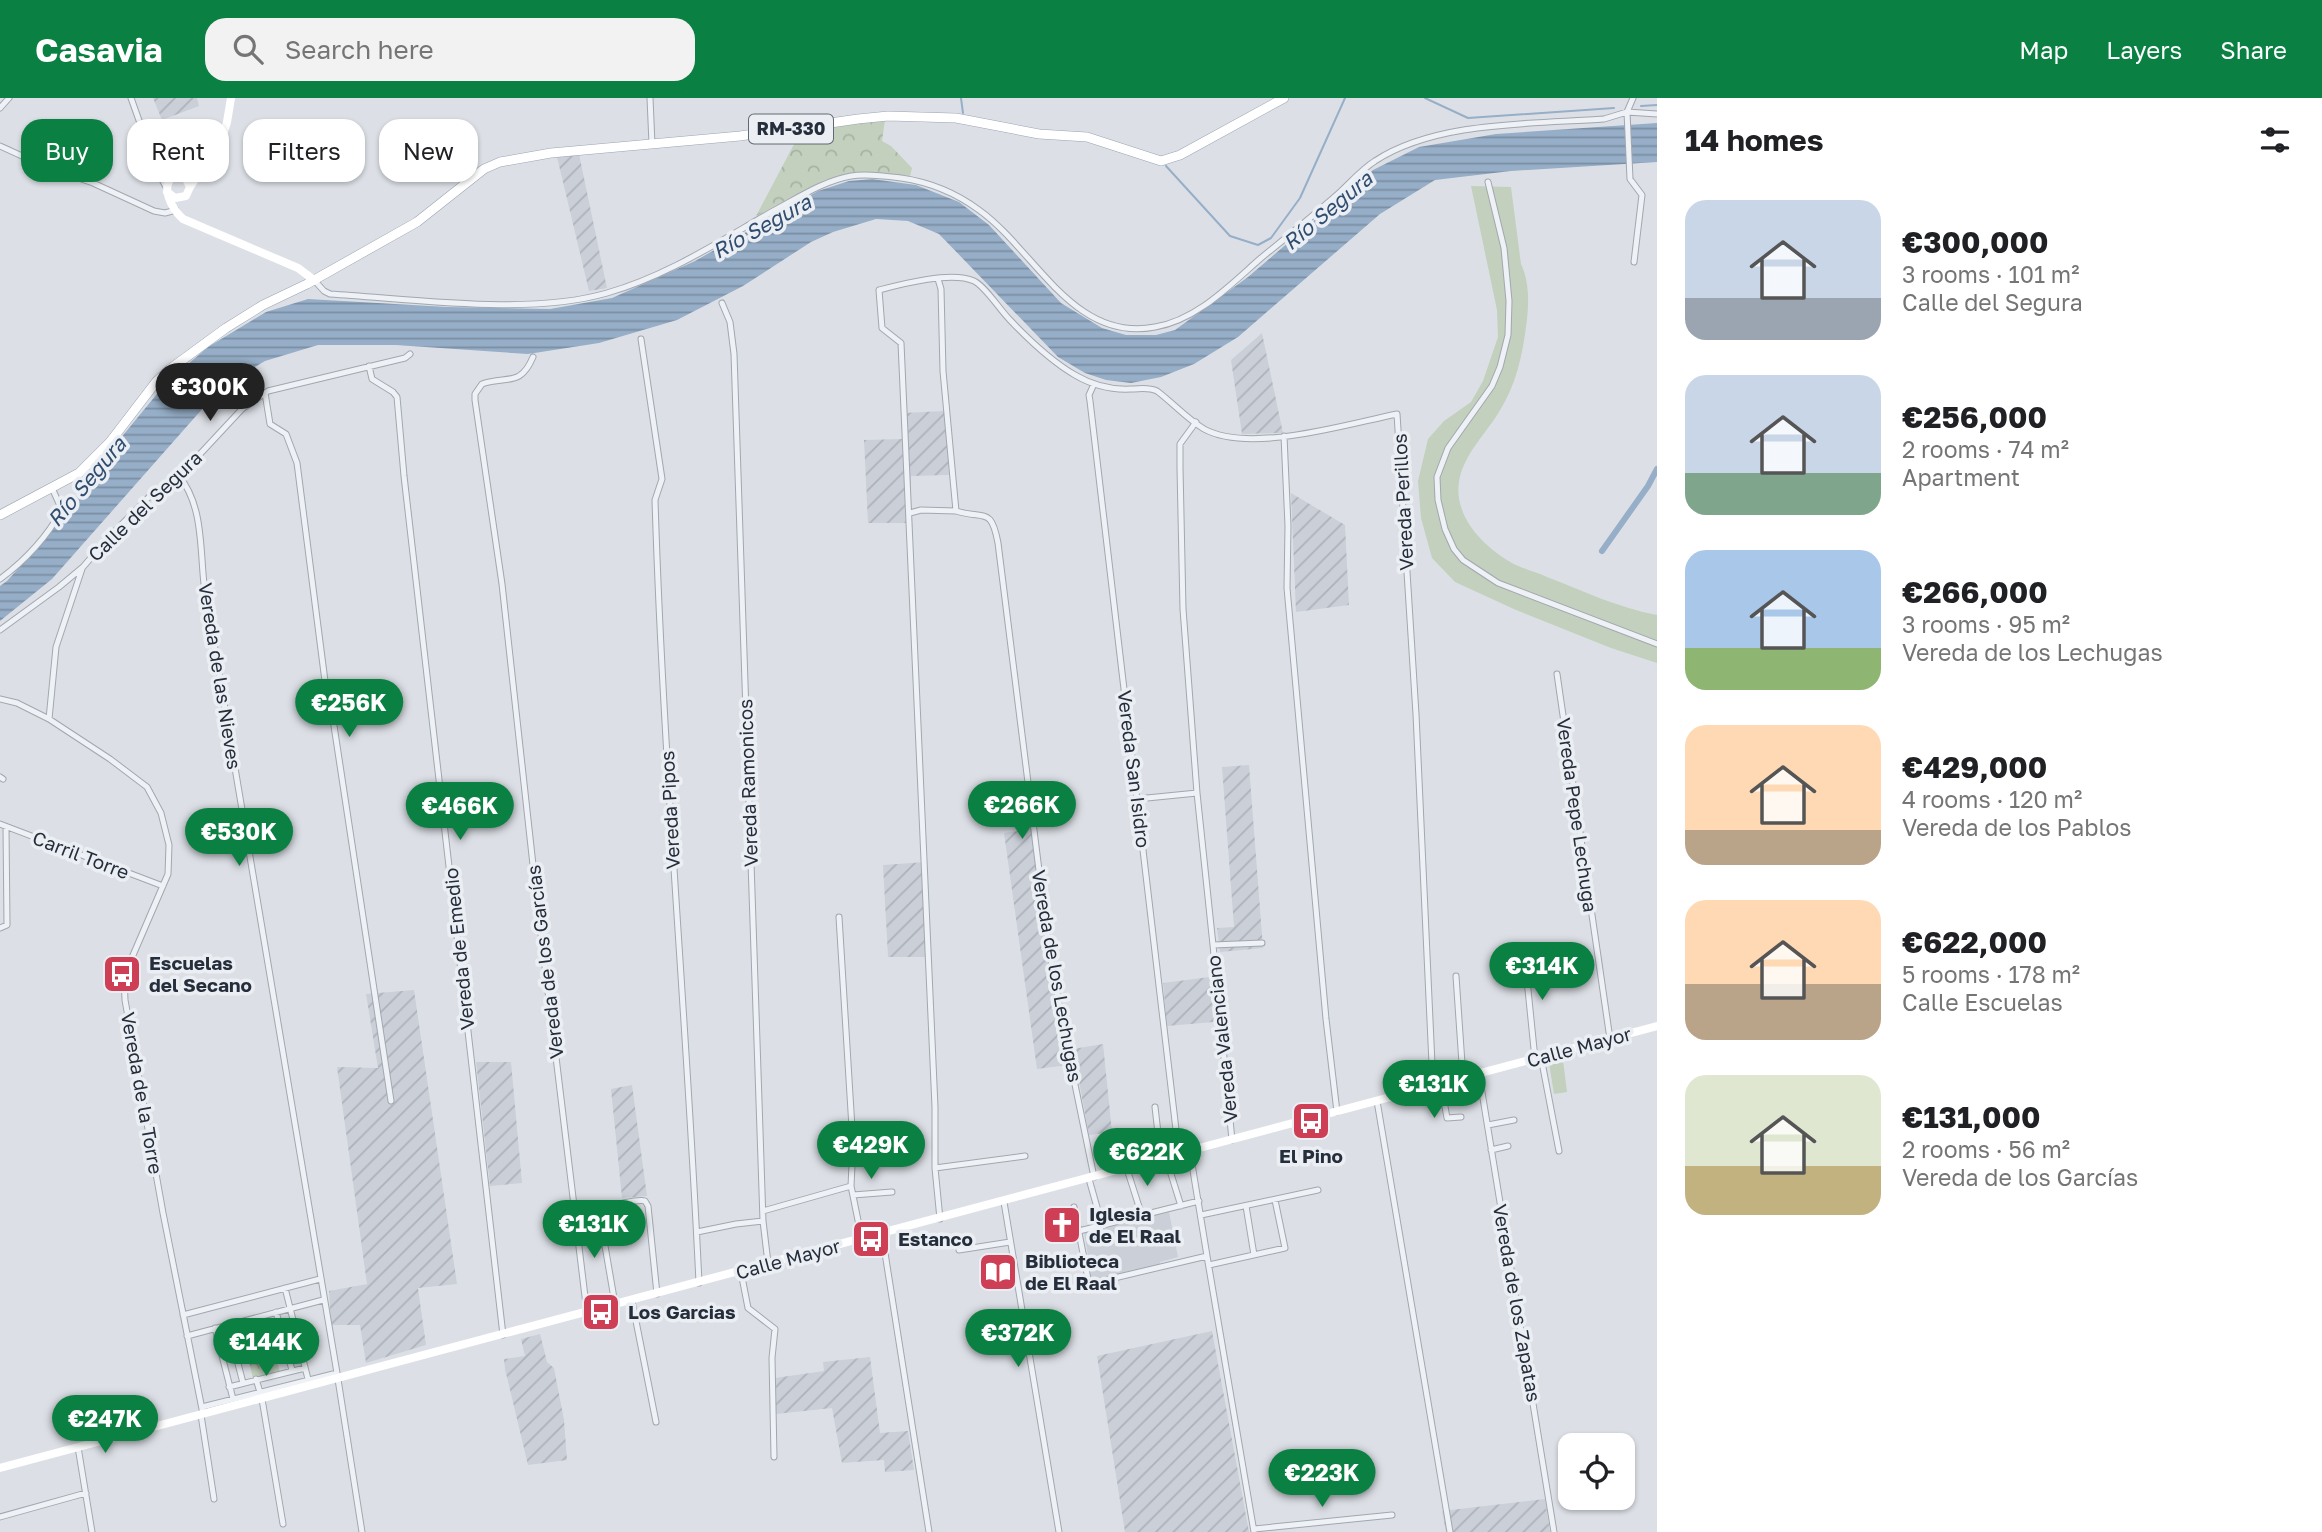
<!DOCTYPE html>
<html lang="en">
<head>
<meta charset="utf-8">
<style>
	:root { --surface:#fff; --page:#f2f2f2; --text:#202124; --muted:#757577; --accent:#0b8043 }
	body { margin:0; font-family:"Golos Text",sans-serif; background:var(--page); color:var(--text); height:100vh; display:flex; flex-direction:column; font-size:26px; white-space:nowrap }
	* { box-sizing:border-box; margin:0 }
	p { font-size:23px; color:var(--muted) }
	.icon { flex:none; width:38px; height:38px; fill:none; stroke:currentColor; stroke-width:2; stroke-linecap:round; stroke-linejoin:round }
	.map { position:relative; flex:1; overflow:hidden }
	.sheet { display:flex; flex-direction:column; background:var(--surface); width:665px }
	.sheet>* { flex:none }
	.guide { position:absolute; left:21px; top:21px; width:665px; height:63px; display:flex; gap:14px }
	.buttons { position:absolute; left:1558px; top:1335px; display:grid; gap:14px }
	.buttons a { display:grid; place-items:center; width:77px; height:77px; border-radius:14px; background:var(--surface); box-shadow:0 2px 5px #0004; font-size:35px }
	.price { position:absolute; translate:-50% -60px; padding:0 16px; border-radius:24px; background:var(--accent); color:#fff; font-size:23px; line-height:46px; filter:drop-shadow(0 2px 4px #0008) }
	.price::after { content:''; position:absolute; left:50%; top:42px; width:21px; height:16px; margin-left:-10px; background:inherit; clip-path:polygon(0 0,100% 0,50% 100%) }
	.price.on { background:#222; color:#fff }
	ul { padding:0; list-style:none }
	li { display:flex; align-items:center; gap:21px; height:175px; padding:0 28px }
	li span { display:grid; place-items:center; flex:none; width:196px; height:140px; border-radius:21px; color:#555 }
	li>.icon { margin-inline-start:auto }
	span .icon { width:84px; height:84px; fill:#fffc; stroke-width:1 }
	li b { font-size:30px }
	h2 { display:flex; justify-content:space-between; align-items:center; height:84px; padding:0 28px; font-size:30px }
	.chip { padding:0 24px; border-radius:21px; background:var(--surface); box-shadow:0 2px 5px #0004; font-size:24px; line-height:63px }
	.chip.on { background:var(--accent); color:#fff }
	header { display:flex; align-items:center; gap:42px; box-sizing:border-box; height:98px; padding:0 35px; background:var(--accent); color:#fff }
	header strong { font-size:33px }
	nav { display:flex; gap:38px; margin-inline-start:auto; font-size:24px }
	.search { width:490px; height:63px; background:var(--page); display:flex; align-items:center; gap:18px; box-sizing:border-box; padding:0 24px; border-radius:21px; color:var(--muted); font-size:26px }
	main { display:flex; flex:1; min-height:0 }
	.map>svg:first-child { display:block }
	.built { fill:#cacfd8 }
	.industrial { fill:url(#industrial-furrows) }
	.grass { fill:#c2d0bd }
	.park { fill:url(#park-crowns) }
	.water { fill:url(#water-rules) }
	.lines { fill:none; stroke-linecap:round; stroke-linejoin:round }
	.stream { stroke:#96aec7; stroke-width:2 }
	.canal { stroke:#96aec7; stroke-width:6 }
	.street-casing { stroke:#a2a7b0; stroke-width:7 }
	.primary-casing { stroke:#9ba4b2; stroke-width:10 }
	.street { stroke:#eef1f5; stroke-width:5 }
	.secondary { stroke:#fff; stroke-width:8 }
	.primary { stroke:#fff; stroke-width:9 }
	.labels { text-anchor:middle; stroke-width:7; stroke-linejoin:round; paint-order:stroke }
	.shield { fill:#ebeff4; stroke:#616873; stroke-width:2 }
	.shield-label { font-size:18px; font-weight:bold; fill:#262e3c }
	.street-label { font-size:19px; fill:#262e3c; stroke:#ebeff4 }
	.poi-label { font-size:19px; font-weight:bold; fill:#262e3c; stroke:#ebeff4; text-anchor:start }
	.water-label { font-size:21px; font-style:italic; fill:#304d70; stroke:#ebeff4 }
</style>
</head>
<body>
<header>
<strong>Casavia</strong>
<div class="search"><svg class="icon" aria-label="search" viewBox="0 0 24 24"><circle cx="10" cy="10" r="6"/><path d="M15 15l6 6"/></svg>Search here</div>
<nav><a>Map</a><a>Layers</a><a>Share</a></nav>
</header>
<main>
<div class="map">
<svg width="1657" height="1434" viewBox="0 0 1657 1434">
	<defs>
		<pattern id="industrial-furrows" width="10" height="10" patternUnits="userSpaceOnUse" patternTransform="scale(1.75)"><rect width="10" height="10" fill="#cacfd8"/><path d="M-1 1l2-2M0 10L10 0M9 11l2-2" fill="none" stroke="#adb2ba"/></pattern>
		<pattern id="park-crowns" width="20" height="18" patternUnits="userSpaceOnUse" patternTransform="scale(1.75)"><rect width="20" height="18" fill="#c2d0bd"/><path d="M2 6a3 3 0 1 1 6 0M12 15a3 3 0 1 1 6 0" fill="none" stroke="#a7b3a3"/></pattern>
		<pattern id="water-rules" width="6" height="5" patternUnits="userSpaceOnUse" patternTransform="scale(1.75)"><rect width="6" height="5" fill="#96aec7"/><path d="M0 2.5h6" fill="none" stroke="#7a8ea3"/></pattern>
	</defs>
	<rect width="100%" height="100%" fill="#dce0e6"/>
	<path class="built" d="M 1169,1114 L 1178,1159 L 1160,1164 L 1160,1166 L 1092,1183 L 1084,1133 Z"/>
	<path class="industrial" d="M 153,0 L 197,0 L 199,8 L 162,22 Z
		M 579,56 L 607,190 L 589,193 L 557,59 Z
		M 1262,235 L 1283,335 L 1242,336 L 1231,262 Z
		M 945,313 L 949,377 L 911,378 L 907,425 L 868,425 L 864,342 L 903,341 L 903,315 Z
		M 1291,395 L 1345,427 L 1349,507 L 1296,514 Z
		M 1249,667 L 1263,850 L 1220,854 L 1217,830 L 1234,829 L 1222,669 Z
		M 1031,731 L 1068,967 L 1037,971 L 1004,735 Z
		M 926,764 L 930,859 L 888,859 L 883,767 Z
		M 1210,879 L 1214,924 L 1167,928 L 1163,885 Z
		M 414,892 L 457,1186 L 418,1190 L 426,1247 L 366,1265 L 360,1227 L 331,1227 L 329,1193 L 367,1186 L 337,969 L 378,970 L 366,896 Z
		M 1103,946 L 1112,1034 L 1089,1037 L 1073,951 Z
		M 476,964 L 511,964 L 522,1085 L 490,1088 Z
		M 632,987 L 647,1098 L 622,1100 L 611,991 Z
		M 1212,1233 L 1249,1434 L 1125,1434 L 1097,1258 Z
		M 540,1236 L 547,1264 L 554,1270 L 564,1322 L 567,1362 L 528,1367 L 505,1271 L 504,1261 L 525,1258 L 521,1241 Z
		M 870,1259 L 880,1335 L 908,1333 L 914,1372 L 885,1374 L 884,1362 L 842,1365 L 832,1310 L 776,1316 L 775,1280 L 824,1273 L 823,1264 Z
		M 1545,1401 L 1550,1434 L 1446,1434 L 1442,1413 Z"/>
	<path class="grass" d="M 1471,88 L 1511,89 L 1521,166 C 1530,185 1529,208 1526,229 C 1522,259 1516,287 1499,314 C 1488,332 1473,347 1464,367 C 1445,408 1477,445 1512,465 C 1523,471 1536,474 1547,479 C 1583,493 1619,510 1657,517 L 1657,565 L 1611,550 L 1516,512 L 1455,484 L 1432,460 L 1421,420 L 1418,383 L 1428,341 L 1444,323 L 1471,304 L 1483,283 L 1498,239 L 1497,212 Z
		M 1563,962 L 1567,994 L 1554,996 L 1549,965 Z"/>
	<path class="park" d="M 885,22 L 882,43 L 891,48 L 912,70 L 910,78 L 857,75 L 825,82 L 756,118 L 801,33 Z
		M 270,1241 L 280,1274 L 253,1280 L 245,1248 Z"/>
	<path class="water" d="M 1657,25 L 1657,64 L 1511,73 L 1435,82 L 1380,116 L 1238,239 L 1194,266 L 1161,279 L 1131,285 L 1106,282 L 1085,275 L 1058,259 L 939,136 L 908,123 L 876,121 L 833,134 L 811,144 L 743,188 L 677,222 L 599,245 L 528,256 L 396,247 L 318,247 L 265,263 L 238,279 L 211,301 L 52,481 L 0,523 L 0,488 L 7,483 L 65,418 L 87,381 L 166,285 L 208,249 L 266,214 L 308,201 L 447,209 L 550,211 L 612,200 L 695,163 L 818,93 L 849,83 L 872,81 L 916,87 L 959,104 L 989,127 L 1061,205 L 1102,230 L 1126,237 L 1156,237 L 1175,232 L 1248,179 L 1373,72 L 1419,49 L 1496,36 Z"/>
	<g class="lines">
		<path class="stream" d="M 961,0 L 963,15
			M 1425,0 L 1468,20 L 1614,10
			M 1641,8 L 1657,7
			M 1166,68 L 1230,138 L 1258,147 L 1271,140 L 1300,100 L 1345,0"/>
		<path class="canal" d="M 1602,453 L 1648,388 L 1657,371"/>
		<defs>
			<path id="street" d="M 131,0 L 156,70 L 166,89
				M 650,0 L 652,46
				M 1633,0 L 1627,14 L 1630,81 L 1642,97 L 1634,164
				M 0,10 L 9,0
				M 0,48 L 44,68 L 93,85 L 154,113 L 165,115 L 176,112
				M 1488,84 L 1504,150 L 1509,203 L 1508,237 L 1500,269 L 1492,288 L 1448,350 L 1437,379 L 1438,402 L 1445,431 L 1454,451 L 1463,462 L 1498,485 L 1657,546
				M 314,182 L 324,193 L 330,196 C 413,201 528,218 607,195 C 667,178 720,143 773,113 C 798,100 823,83 851,78 C 865,75 886,78 901,80 C 929,84 956,95 979,112 C 1035,152 1073,245 1155,229 C 1197,222 1230,187 1261,160 C 1287,139 1313,118 1338,96 C 1350,85 1362,71 1375,63 C 1436,23 1533,26 1604,21 L 1627,14 L 1657,16
				M 722,205 L 730,224 L 734,256 L 763,1123 L 768,1165
				M 641,241 L 662,381 L 655,402 C 663,664 687,924 699,1185
				M 533,259 C 520,290 506,277 482,286 L 475,296 L 475,302 L 502,486 L 536,794 L 587,1215
				M 369,268 L 372,281 L 393,294 L 397,299 L 404,378 L 503,1237
				M 1094,286 L 1089,297 L 1090,303 L 1179,1057
				M 265,295 L 270,326 L 286,336 L 297,365 L 325,583 L 331,608 L 391,1003
				M 1196,324 L 1180,346 L 1180,370 L 1183,511 L 1197,695
				M 1284,338 L 1288,428 L 1287,490 L 1326,921 L 1337,1014
				M 179,378 C 203,407 200,450 204,486 L 337,1275 L 362,1434
				M 956,413 C 985,422 991,408 998,445 L 1048,844 L 1064,933 L 1094,1079
				M 910,415 L 921,412 L 956,413 L 943,273 L 941,191 L 938,181
				M 0,481 C 26,462 46,440 62,412 L 52,390
				M 0,532 L 59,489 L 83,469 L 108,440 L 149,399 L 174,384 L 242,311 L 268,293 L 405,260 L 410,256
				M 1557,576 L 1610,941
				M 0,601 L 17,605 L 49,621 L 110,661 L 147,689 L 161,715 L 169,747 L 168,776 L 124,878 L 125,902 L 163,1115 L 203,1316
				M 49,621 L 56,549 L 82,471
				M 0,679 L 3,681
				M 1137,701 L 1197,695 L 1213,847
				M 0,726 L 163,788
				M 839,819 L 853,1046 L 851,1088 L 862,1142
				M 0,830 L 7,827 L 6,729
				M 1456,878 L 1463,980
				M 1541,959 L 1559,1053
				M 1535,961 L 1524,852 L 1550,848
				M 1479,976 L 1554,1434
				M 1441,986 L 1447,1020 L 1461,1019
				M 1377,1003 L 1450,1434
				M 1155,1009 L 1161,1061
				M 1488,1027 L 1514,1022
				M 1115,1039 L 1123,1072
				M 1232,1042 L 1213,847 L 1262,845
				M 1491,1052 L 1508,1048
				M 1166,1060 L 1181,1108
				M 935,1070 L 1025,1058
				M 1127,1071 L 1142,1118
				M 1089,1081 L 1102,1127
				M 853,1097 L 892,1094
				M 1004,1104 L 1059,1434
				M 1246,1108 L 1254,1157
				M 1074,1109 L 1089,1186 L 1207,1158 L 1190,1054
				M 599,1113 L 615,1206
				M 763,1113 L 851,1088
				M 575,1117 C 590,1114 635,1100 645,1103 L 648,1108 L 657,1196
				M 1201,1117 L 1318,1092
				M 940,1121 L 935,1070 L 935,1009 L 901,245 L 882,230 L 879,192 C 902,186 951,173 974,183 C 985,188 1000,212 1010,222 C 1029,242 1051,263 1075,277 C 1092,287 1112,292 1131,291 C 1141,291 1148,289 1157,293 C 1173,305 1187,321 1204,331 C 1250,356 1347,326 1397,316 L 1416,616 L 1433,988
				M 1079,1133 L 1199,1103
				M 697,1134 L 736,1126 L 763,1123
				M 882,1136 L 929,1434
				M 959,1152 L 1010,1144
				M 1207,1158 L 1254,1434
				M 1209,1167 L 1285,1150 L 1275,1102
				M 741,1174 L 748,1210 L 775,1231 L 772,1260 L 774,1359
				M 285,1190 L 309,1285
				M 632,1203 L 656,1324
				M 276,1214 L 292,1272
				M 183,1217 L 320,1181
				M 228,1227 L 243,1285
				M 215,1230 L 234,1305
				M 231,1237 L 279,1225
				M 187,1238 L 323,1202
				M 234,1249 L 282,1237
				M 256,1281 L 262,1301 L 283,1426
				M 229,1289 L 305,1270
				M 202,1309 L 337,1275
				M 201,1317 L 214,1401
				M 78,1349 L 92,1434
				M 0,1419 L 86,1395
				M 1254,1431 L 1392,1417"/>
			<path id="primary" d="M 0,417 L 79,375 L 110,344 L 156,284 L 170,271 L 226,230 L 263,207 L 307,186 L 417,124 L 484,71 L 500,64 L 551,55 L 740,38 L 858,21 L 888,18 L 956,20 L 1039,36 L 1087,39 L 1161,63 L 1180,57 L 1284,0"/>
		</defs>
		<use href="#street" class="street-casing"/>
		<use href="#primary" class="primary-casing"/>
		<use href="#street" class="street"/>
		<path class="secondary" d="M 190,89 L 222,40 L 227,24 L 231,0
			M 167,94 L 175,100 L 186,98 L 190,89 L 185,79 L 174,78 C 159,88 172,111 183,121 L 298,170 L 314,182
			M 0,1370 L 1657,928"/>
		<use href="#primary" class="primary"/>
	</g>
	<defs>
		<symbol id="bus-square" viewBox="-11 -11 22 22"><rect x="-9" y="-9" width="18" height="18" rx="4" fill="#ce3e54" stroke="#ebeff4"/><path d="M-5-6H5V4H4V6H2V4H-2V6H-4V4H-5ZM-3.5-4V0h7V-4ZM-3.5 1.2v1.5H-2V1.2ZM2 1.2v1.5H3.5V1.2Z" fill="#fff"/></symbol>
		<symbol id="church-square" viewBox="-11 -11 22 22"><rect x="-9" y="-9" width="18" height="18" rx="4" fill="#ce3e54" stroke="#ebeff4"/><path d="M-1.2-6h2.4v3.5h3.3v2.4h-3.3V6h-2.4V-.1h-3.3v-2.4h3.3Z" fill="#fff"/></symbol>
		<symbol id="library-square" viewBox="-11 -11 22 22"><rect x="-9" y="-9" width="18" height="18" rx="4" fill="#ce3e54" stroke="#ebeff4"/><path d="M-6-4Q-3-5.5-.7-3.5V5Q-3 3-6 4ZM6-4Q3-5.5 .7-3.5V5Q3 3 6 4Z" fill="#fff"/></symbol>
	</defs>
	<g fill-rule="evenodd">
		<use href="#bus-square" x="100" y="854" width="44" height="44"/>
		<use href="#bus-square" x="1289" y="1001" width="44" height="44"/>
		<use href="#church-square" x="1040" y="1105" width="44" height="44"/>
		<use href="#bus-square" x="849" y="1119" width="44" height="44"/>
		<use href="#library-square" x="976" y="1152" width="44" height="44"/>
		<use href="#bus-square" x="579" y="1192" width="44" height="44"/>
	</g>
	<g class="labels">
		<rect class="shield" x="749" y="16.5" width="84" height="29" rx="5"/>
		<g class="shield-label">
			<text x="791" y="37">RM-330</text>
		</g>
		<g class="street-label">
			<text transform="translate(1403 404) rotate(-93)" y="7">Vereda Perillos</text>
			<text transform="translate(145 408) rotate(-44)" y="7">Calle del Segura</text>
			<text transform="translate(220 578) rotate(81)" y="7">Vereda de las Nieves</text>
			<text transform="translate(1134 671) rotate(83)" y="7">Vereda San Isidro</text>
			<text transform="translate(748 685) rotate(-92)" y="7">Vereda Ramonicos</text>
			<text transform="translate(670 712) rotate(-93)" y="7">Vereda Pipos</text>
			<text transform="translate(1577 717) rotate(82)" y="7">Vereda Pepe Lechuga</text>
			<text transform="translate(81 757) rotate(21)" y="7">Carril Torre</text>
			<text transform="translate(459 851) rotate(-96)" y="7">Vereda de Emedio</text>
			<text transform="translate(545 864) rotate(-97)" y="7">Vereda de los Garcías</text>
			<text transform="translate(1057 878) rotate(80)" y="7">Vereda de los Lechugas</text>
			<text transform="translate(1222 941) rotate(-96)" y="7">Vereda Valenciano</text>
			<text transform="translate(1579 949) rotate(-15)" y="7">Calle Mayor</text>
			<text transform="translate(142 995) rotate(80)" y="7">Vereda de la Torre</text>
			<text transform="translate(788 1161) rotate(-15)" y="7">Calle Mayor</text>
			<text transform="translate(1517 1205) rotate(80)" y="7">Vereda de los Zapatas</text>
		</g>
		<g class="poi-label">
			<text x="149" y="872">Escuelas<tspan x="149" dy="22">del Secano</tspan></text>
			<text x="1311" y="1065" text-anchor="middle">El Pino</text>
			<text x="1089" y="1123">Iglesia<tspan x="1089" dy="22">de El Raal</tspan></text>
			<text x="898" y="1148">Estanco</text>
			<text x="1025" y="1170">Biblioteca<tspan x="1025" dy="22">de El Raal</tspan></text>
			<text x="628" y="1221">Los Garcias</text>
		</g>
		<g class="water-label">
			<text transform="translate(1328 113) rotate(-40)" y="7">Río Segura</text>
			<text transform="translate(762 129) rotate(-29)" y="7">Río Segura</text>
			<text transform="translate(87 384) rotate(-50)" y="7">Río Segura</text>
		</g>
	</g>
</svg>
<div class="buttons">
<a><svg class="icon" aria-label="locate" viewBox="0 0 24 24"><circle cx="12" cy="12" r="6"/><path d="M12 2v4M12 18v4M2 12h4M18 12h4"/></svg></a>
</div>
<b class="price on" style="left:210px;top:325px">€300K</b>
<b class="price" style="left:349px;top:641px">€256K</b>
<b class="price" style="left:1022px;top:743px">€266K</b>
<b class="price" style="left:460px;top:744px">€466K</b>
<b class="price" style="left:239px;top:770px">€530K</b>
<b class="price" style="left:1542px;top:904px">€314K</b>
<b class="price" style="left:1434px;top:1022px">€131K</b>
<b class="price" style="left:871px;top:1083px">€429K</b>
<b class="price" style="left:1147px;top:1090px">€622K</b>
<b class="price" style="left:594px;top:1162px">€131K</b>
<b class="price" style="left:1018px;top:1271px">€372K</b>
<b class="price" style="left:266px;top:1280px">€144K</b>
<b class="price" style="left:105px;top:1357px">€247K</b>
<b class="price" style="left:1322px;top:1411px">€223K</b>
<div class="guide">
<a class="chip on">Buy</a>
<a class="chip">Rent</a>
<a class="chip">Filters</a>
<a class="chip">New</a>
</div>
</div>
<section class="sheet">
<h2>14 homes<svg class="icon" aria-label="filters" viewBox="0 0 24 24"><path d="M4 7h16M4 17h16"/><circle cx="9" cy="7" r="2"/><circle cx="15" cy="17" r="2"/></svg></h2>
<ul>
<li><span style="background:linear-gradient(#c9d6e8 70%,#9aa5b1 0)"><svg class="icon" aria-label="home" viewBox="0 0 24 24"><path d="M3 11l9-7 9 7M6 9v11h12V9"/></svg></span><div><b>€300,000</b><p>3 rooms · 101 m²</p><p>Calle del Segura</p></div></li>
<li><span style="background:linear-gradient(#c9d6e8 70%,#7fa58c 0)"><svg class="icon" aria-label="home" viewBox="0 0 24 24"><path d="M3 11l9-7 9 7M6 9v11h12V9"/></svg></span><div><b>€256,000</b><p>2 rooms · 74 m²</p><p>Apartment</p></div></li>
<li><span style="background:linear-gradient(#a9c7e8 70%,#8fb573 0)"><svg class="icon" aria-label="home" viewBox="0 0 24 24"><path d="M3 11l9-7 9 7M6 9v11h12V9"/></svg></span><div><b>€266,000</b><p>3 rooms · 95 m²</p><p>Vereda de los Lechugas</p></div></li>
<li><span style="background:linear-gradient(#ffd9b3 75%,#b9a48a 0)"><svg class="icon" aria-label="home" viewBox="0 0 24 24"><path d="M3 11l9-7 9 7M6 9v11h12V9"/></svg></span><div><b>€429,000</b><p>4 rooms · 120 m²</p><p>Vereda de los Pablos</p></div></li>
<li><span style="background:linear-gradient(#ffd9b3 60%,#b9a48a 0)"><svg class="icon" aria-label="home" viewBox="0 0 24 24"><path d="M3 11l9-7 9 7M6 9v11h12V9"/></svg></span><div><b>€622,000</b><p>5 rooms · 178 m²</p><p>Calle Escuelas</p></div></li>
<li><span style="background:linear-gradient(#dfe7d0 65%,#c2b280 0)"><svg class="icon" aria-label="home" viewBox="0 0 24 24"><path d="M3 11l9-7 9 7M6 9v11h12V9"/></svg></span><div><b>€131,000</b><p>2 rooms · 56 m²</p><p>Vereda de los Garcías</p></div></li>
</ul>
</section>
</main>
</body>
</html>
